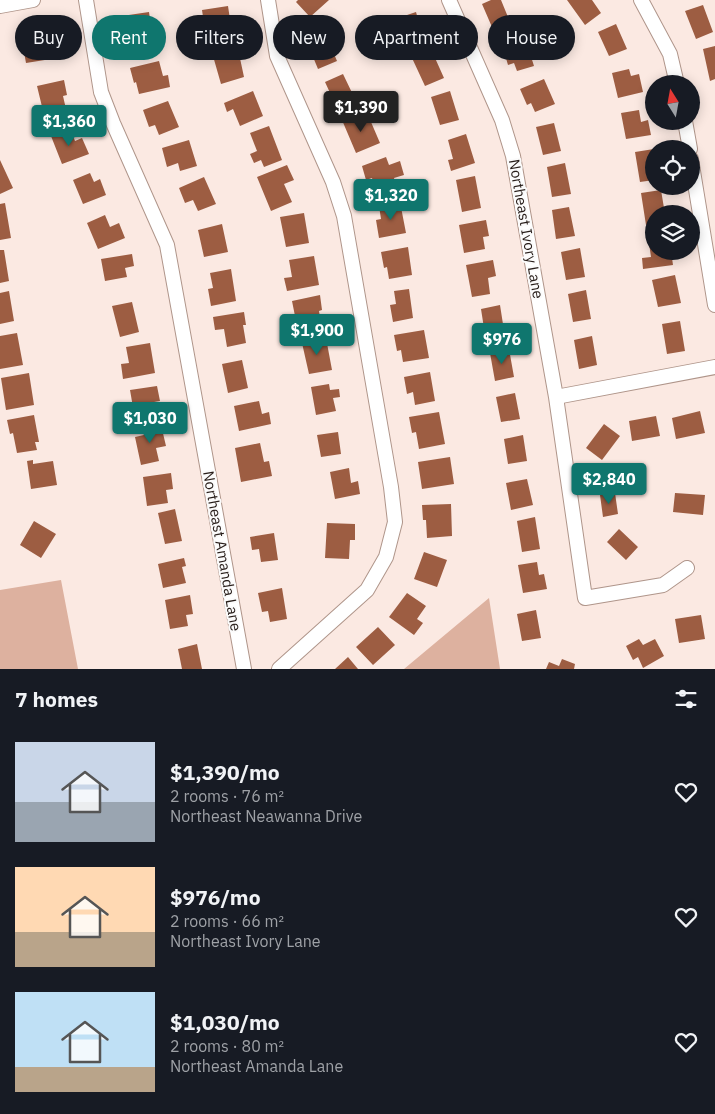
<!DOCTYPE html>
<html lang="en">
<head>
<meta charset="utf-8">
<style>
	:root { --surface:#171b24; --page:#20242c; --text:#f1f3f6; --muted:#9ea1a6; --accent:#0f766e }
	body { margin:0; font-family:"IBM Plex Sans",sans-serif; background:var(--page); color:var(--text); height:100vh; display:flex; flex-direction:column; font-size:19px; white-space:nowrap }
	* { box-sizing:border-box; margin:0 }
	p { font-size:16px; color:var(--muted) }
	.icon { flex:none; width:28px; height:28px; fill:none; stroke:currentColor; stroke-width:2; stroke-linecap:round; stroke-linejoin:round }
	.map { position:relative; height:669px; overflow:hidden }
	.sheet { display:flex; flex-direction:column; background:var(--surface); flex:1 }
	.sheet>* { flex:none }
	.guide { position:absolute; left:15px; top:15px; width:685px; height:45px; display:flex; gap:10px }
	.needle { width:32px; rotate:349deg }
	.tools { position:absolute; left:645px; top:75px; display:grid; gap:10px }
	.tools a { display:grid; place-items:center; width:55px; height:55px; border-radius:50%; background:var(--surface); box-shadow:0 2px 12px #0003; font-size:25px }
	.price { position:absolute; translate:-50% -42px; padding:0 11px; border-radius:5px; background:var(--accent); color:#fff; font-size:16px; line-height:32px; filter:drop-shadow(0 1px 2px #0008) }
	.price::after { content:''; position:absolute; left:50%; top:30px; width:15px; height:11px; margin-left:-8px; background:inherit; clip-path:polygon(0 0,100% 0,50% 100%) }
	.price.active { background:#222; color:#fff }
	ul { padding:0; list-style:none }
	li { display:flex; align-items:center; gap:15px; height:125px; padding:0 15px }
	li span { display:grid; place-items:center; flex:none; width:140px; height:100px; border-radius:0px; color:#555 }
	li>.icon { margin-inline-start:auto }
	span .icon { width:60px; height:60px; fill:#fffc; stroke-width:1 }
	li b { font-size:21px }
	h2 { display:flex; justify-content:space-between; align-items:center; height:60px; padding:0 15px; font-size:21px }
	.tag { padding:0 18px; border-radius:22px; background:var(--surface); box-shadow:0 2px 12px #0003; font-size:18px; line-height:45px }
	.tag.active { background:var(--accent); color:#fff }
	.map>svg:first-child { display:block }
	.green { fill:#ddb19f }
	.building { fill:#9d5d42 }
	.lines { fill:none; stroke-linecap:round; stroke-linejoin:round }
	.street-casing { stroke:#af958a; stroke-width:16 }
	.street { stroke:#fff; stroke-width:14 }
	.labels { text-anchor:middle; stroke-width:4; stroke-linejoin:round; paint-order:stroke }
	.street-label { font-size:15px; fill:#271d19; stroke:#fbfbfb }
</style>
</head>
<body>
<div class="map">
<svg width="715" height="669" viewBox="0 0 715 669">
	<rect width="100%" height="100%" fill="#fbe9e2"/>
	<path class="green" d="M 61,580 L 78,669 L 0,669 L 0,590 Z
		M 489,598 L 500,669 L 404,669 Z"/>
	<path class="building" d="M 298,0 L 329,0 L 310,17 L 296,2 Z
		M 491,0 L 501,0 L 512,27 L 495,34 L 482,4 Z
		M 567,0 L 592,0 L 601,13 L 585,25 Z
		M 703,5 L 713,32 L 696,39 L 685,11 Z
		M 228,6 L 232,33 L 206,37 L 202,10 Z
		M 149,12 L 153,41 L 134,44 L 132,32 L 124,33 L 122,16 Z
		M 416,12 L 424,40 L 407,45 L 398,18 Z
		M 616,24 L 627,49 L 609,56 L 598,32 Z
		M 53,29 L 56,47 L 49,48 L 51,59 L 26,63 L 21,35 Z
		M 325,32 L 327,36 L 335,33 L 339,43 L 331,47 L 337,61 L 318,69 L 306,40 Z
		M 526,41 L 534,66 L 517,71 L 514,63 L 508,65 L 503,48 Z
		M 715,46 L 715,79 L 710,81 L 703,49 Z
		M 238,49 L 244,77 L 221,84 L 213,56 Z
		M 431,49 L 444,78 L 425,86 L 412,58 Z
		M 159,61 L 163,76 L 168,75 L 170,87 L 139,94 L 136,82 L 134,83 L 130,68 Z
		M 629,69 L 631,76 L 639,74 L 643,92 L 618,98 L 612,73 Z
		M 343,74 L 355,99 L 337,108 L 325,82 Z
		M 544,79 L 555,104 L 535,112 L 531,103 L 527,105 L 520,89 Z
		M 64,80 L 67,95 L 63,96 L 66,109 L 44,115 L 37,86 Z
		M 253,91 L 263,116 L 240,126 L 233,109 L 227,112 L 224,103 Z
		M 450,91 L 459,120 L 440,125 L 431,97 Z
		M 168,101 L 179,127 L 159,135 L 155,125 L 149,127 L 143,110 Z
		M 639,110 L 641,122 L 648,120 L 651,135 L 626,139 L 621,113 Z
		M 355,114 L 357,119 L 368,115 L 380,143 L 356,153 L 342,120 Z
		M 554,123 L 561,151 L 543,155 L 536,127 Z
		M 269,126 L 282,160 L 264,167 L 261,160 L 254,163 L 250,154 L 257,151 L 250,133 Z
		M 70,129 L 75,141 L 82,138 L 89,154 L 62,164 L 51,136 Z
		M 466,134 L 475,163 L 451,171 L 448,160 L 453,159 L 448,140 Z
		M 189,140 L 197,166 L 180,171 L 178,163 L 167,167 L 162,148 Z
		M 654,149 L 654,180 L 640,182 L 635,152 Z
		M 386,157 L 389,165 L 400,161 L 404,175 L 394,178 L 396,185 L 376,192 L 372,178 L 366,180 L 362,166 Z
		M 0,160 L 13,188 L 0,194 Z
		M 565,163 L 571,194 L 552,197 L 547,167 Z
		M 287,165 L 294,180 L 284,184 L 292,202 L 271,211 L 257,177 Z
		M 90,173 L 94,182 L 100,179 L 106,195 L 83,204 L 73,180 Z
		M 475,176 L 481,208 L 462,212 L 456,180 Z
		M 204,177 L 216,204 L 198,211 L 193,200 L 185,203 L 179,188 Z
		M 661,190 L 665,214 L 654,214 L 654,224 L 646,225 L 641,193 Z
		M 400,202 L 406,233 L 379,238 L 376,220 L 381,219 L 379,206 Z
		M 5,203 L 11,238 L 0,240 L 0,204 Z
		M 569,207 L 575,236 L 556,239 L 552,210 Z
		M 304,213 L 309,243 L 286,247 L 280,217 Z
		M 105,215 L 110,227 L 119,223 L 125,238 L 98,249 L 87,223 Z
		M 486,220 L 489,236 L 483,237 L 485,249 L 464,253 L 459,225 Z
		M 222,224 L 228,252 L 204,257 L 198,230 Z
		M 654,235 L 654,251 L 671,251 L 673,265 L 643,269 L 642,258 L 651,257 L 648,236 Z
		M 408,247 L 412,275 L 389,279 L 387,267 L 384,268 L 381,252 Z
		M 580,248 L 585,277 L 566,280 L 561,252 Z
		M 0,250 L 4,250 L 9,281 L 0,283 Z
		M 132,254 L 134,266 L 125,268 L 127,277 L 105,281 L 101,259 Z
		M 314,256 L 319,285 L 287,291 L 284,278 L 292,277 L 289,260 Z
		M 493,260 L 496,276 L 488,278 L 490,294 L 472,297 L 466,265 Z
		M 231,269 L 236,301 L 211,306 L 208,289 L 213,288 L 210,273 Z
		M 675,275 L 681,303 L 658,307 L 652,280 Z
		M 409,289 L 413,318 L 393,322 L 390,305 L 396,304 L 394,291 Z
		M 586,290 L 591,319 L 573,322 L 568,294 Z
		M 9,291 L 14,321 L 0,324 L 0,293 Z
		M 320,295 L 322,310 L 319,311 L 322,330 L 302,334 L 300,326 L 297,326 L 292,301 Z
		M 132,302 L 139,332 L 120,337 L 112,306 Z
		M 500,305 L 505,337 L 486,341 L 481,309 Z
		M 244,312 L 246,325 L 243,325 L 246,343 L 227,347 L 224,329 L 215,330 L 213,317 Z
		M 680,321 L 685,351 L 667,354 L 662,324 Z
		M 424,330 L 429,358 L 403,362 L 401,350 L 397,351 L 394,335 Z
		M 17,333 L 23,365 L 0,369 L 0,336 Z
		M 592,336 L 597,365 L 579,369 L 574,340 Z
		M 326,338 L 332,370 L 309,374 L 302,343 Z
		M 150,343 L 155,373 L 123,379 L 121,364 L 129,363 L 126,347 Z
		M 509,349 L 514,377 L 495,381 L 490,353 Z
		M 242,360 L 248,388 L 228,393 L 222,364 Z
		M 430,372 L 435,401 L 415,405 L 413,392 L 407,394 L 404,377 Z
		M 29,373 L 34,405 L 6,410 L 1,378 Z
		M 329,384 L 330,390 L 339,389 L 340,397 L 333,398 L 336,411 L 316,415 L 311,387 Z
		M 157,386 L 160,401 L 154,402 L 156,415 L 135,419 L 130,390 Z
		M 515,393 L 520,419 L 501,422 L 496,397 Z
		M 259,401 L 262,414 L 269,412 L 271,424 L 239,431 L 234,406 Z
		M 700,411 L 705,433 L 676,439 L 672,418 Z
		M 439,412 L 445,444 L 419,449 L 416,432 L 412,433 L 409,417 Z
		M 34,415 L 39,442 L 35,442 L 37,450 L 17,453 L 13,433 L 10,434 L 7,420 Z
		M 656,416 L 660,436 L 632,441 L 629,421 Z
		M 604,424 L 620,436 L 602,460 L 586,448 Z
		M 161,425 L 166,446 L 156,448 L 159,461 L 141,465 L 135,437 L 144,435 L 143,429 Z
		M 338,432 L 341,454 L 321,457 L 317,435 Z
		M 523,435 L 527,461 L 508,464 L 504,439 Z
		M 260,443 L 264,462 L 269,461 L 272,476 L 241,482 L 235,448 Z
		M 450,457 L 454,484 L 422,489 L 418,462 Z
		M 33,460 L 33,464 L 53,461 L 57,485 L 31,489 L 27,461 Z
		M 349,468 L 351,483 L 358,481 L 360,494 L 335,499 L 330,472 Z
		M 171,473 L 173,489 L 166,490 L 168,503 L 147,506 L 143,477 Z
		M 527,479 L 533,505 L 511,510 L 506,483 Z
		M 615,493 L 618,514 L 603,517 L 600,495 Z
		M 675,493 L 705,495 L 703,515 L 673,512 Z
		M 451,504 L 452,536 L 427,538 L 426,520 L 423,520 L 422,505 Z
		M 175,509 L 182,541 L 165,544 L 158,513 Z
		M 535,517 L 540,549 L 522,552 L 517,521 Z
		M 34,521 L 56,534 L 41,558 L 20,545 Z
		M 327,523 L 355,524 L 355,540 L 350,540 L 349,559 L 325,558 Z
		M 619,529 L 638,547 L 626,560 L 607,542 Z
		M 274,533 L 278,560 L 261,562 L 259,549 L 252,550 L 250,537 Z
		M 424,552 L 447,560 L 437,587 L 414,579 Z
		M 184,558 L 186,566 L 182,567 L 186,583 L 163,588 L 158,564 Z
		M 537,562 L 539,575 L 544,574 L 547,589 L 523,593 L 518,565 Z
		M 282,588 L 287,619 L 270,622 L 268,611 L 262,612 L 258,593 Z
		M 407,593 L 426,606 L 417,619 L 423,623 L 414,635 L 389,617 Z
		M 190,595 L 193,614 L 186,615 L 188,626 L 170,629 L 165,600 Z
		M 536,610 L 541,638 L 522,641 L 517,614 Z
		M 701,615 L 705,639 L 679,643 L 675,619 Z
		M 378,627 L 395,645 L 373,665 L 356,647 Z
		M 639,639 L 643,645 L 655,639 L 664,656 L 643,668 L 638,657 L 633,660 L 626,646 Z
		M 197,644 L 202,669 L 182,669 L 178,649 Z
		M 348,657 L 358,669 L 335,669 Z
		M 562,659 L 575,664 L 574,669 L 546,669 L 549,662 L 559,666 Z"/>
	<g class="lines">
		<defs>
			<path id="street" d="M 86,0 L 101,92 L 113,123 L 167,245 L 244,669
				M 268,0 L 277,56 L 333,182 L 344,216 L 391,487 L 395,522 L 386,557 L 367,590 L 279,669
				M 449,0 L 502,120 L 513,156 L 556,397 L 585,598 L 663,585 L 687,568
				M 641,0 L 670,54 L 677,84
				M 0,6 L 33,0
				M 685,121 L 690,149
				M 691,159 L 715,305
				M 556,397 L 715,367"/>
		</defs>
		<use href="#street" class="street-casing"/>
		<use href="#street" class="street"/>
	</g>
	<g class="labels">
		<g class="street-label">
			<text transform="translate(526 229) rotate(80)" y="5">Northeast Ivory Lane</text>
			<text transform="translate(222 551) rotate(80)" y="5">Northeast Amanda Lane</text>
		</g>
	</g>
</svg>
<div class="tools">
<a><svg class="needle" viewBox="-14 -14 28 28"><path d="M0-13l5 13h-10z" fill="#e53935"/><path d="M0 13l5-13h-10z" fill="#9ea1a6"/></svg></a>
<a><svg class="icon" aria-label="locate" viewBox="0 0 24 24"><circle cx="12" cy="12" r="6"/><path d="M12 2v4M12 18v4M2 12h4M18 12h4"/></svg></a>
<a><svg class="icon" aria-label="layers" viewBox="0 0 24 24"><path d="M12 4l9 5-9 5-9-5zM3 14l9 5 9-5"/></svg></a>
</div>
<b class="price active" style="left:361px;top:133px">$1,390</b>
<b class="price" style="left:69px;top:147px">$1,360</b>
<b class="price" style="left:391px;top:221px">$1,320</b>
<b class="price" style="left:317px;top:356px">$1,900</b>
<b class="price" style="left:502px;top:365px">$976</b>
<b class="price" style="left:150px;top:444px">$1,030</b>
<b class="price" style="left:609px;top:505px">$2,840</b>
<div class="guide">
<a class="tag">Buy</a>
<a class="tag active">Rent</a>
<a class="tag">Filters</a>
<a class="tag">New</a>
<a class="tag">Apartment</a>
<a class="tag">House</a>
</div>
</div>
<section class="sheet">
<h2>7 homes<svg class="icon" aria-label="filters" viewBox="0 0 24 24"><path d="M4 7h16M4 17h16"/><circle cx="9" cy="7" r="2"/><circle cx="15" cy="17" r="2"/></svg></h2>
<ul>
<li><span style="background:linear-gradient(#c9d6e8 60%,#9aa5b1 0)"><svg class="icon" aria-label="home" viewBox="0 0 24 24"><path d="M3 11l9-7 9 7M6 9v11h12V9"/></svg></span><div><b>$1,390/mo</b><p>2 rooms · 76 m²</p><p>Northeast Neawanna Drive</p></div><svg class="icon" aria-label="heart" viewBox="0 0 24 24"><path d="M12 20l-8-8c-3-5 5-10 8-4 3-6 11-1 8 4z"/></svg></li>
<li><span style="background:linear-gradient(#ffd9b3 65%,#b9a48a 0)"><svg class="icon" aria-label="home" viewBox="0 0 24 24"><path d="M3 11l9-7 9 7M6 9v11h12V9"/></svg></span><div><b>$976/mo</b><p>2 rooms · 66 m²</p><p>Northeast Ivory Lane</p></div><svg class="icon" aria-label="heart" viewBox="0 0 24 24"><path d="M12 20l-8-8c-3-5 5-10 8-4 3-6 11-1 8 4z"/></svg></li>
<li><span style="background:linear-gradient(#bfe0f5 75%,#b9a48a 0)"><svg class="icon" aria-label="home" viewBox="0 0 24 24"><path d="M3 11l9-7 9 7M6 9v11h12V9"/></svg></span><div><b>$1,030/mo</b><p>2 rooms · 80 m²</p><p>Northeast Amanda Lane</p></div><svg class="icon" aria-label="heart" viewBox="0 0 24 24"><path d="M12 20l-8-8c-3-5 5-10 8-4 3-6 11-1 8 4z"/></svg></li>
</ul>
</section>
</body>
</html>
